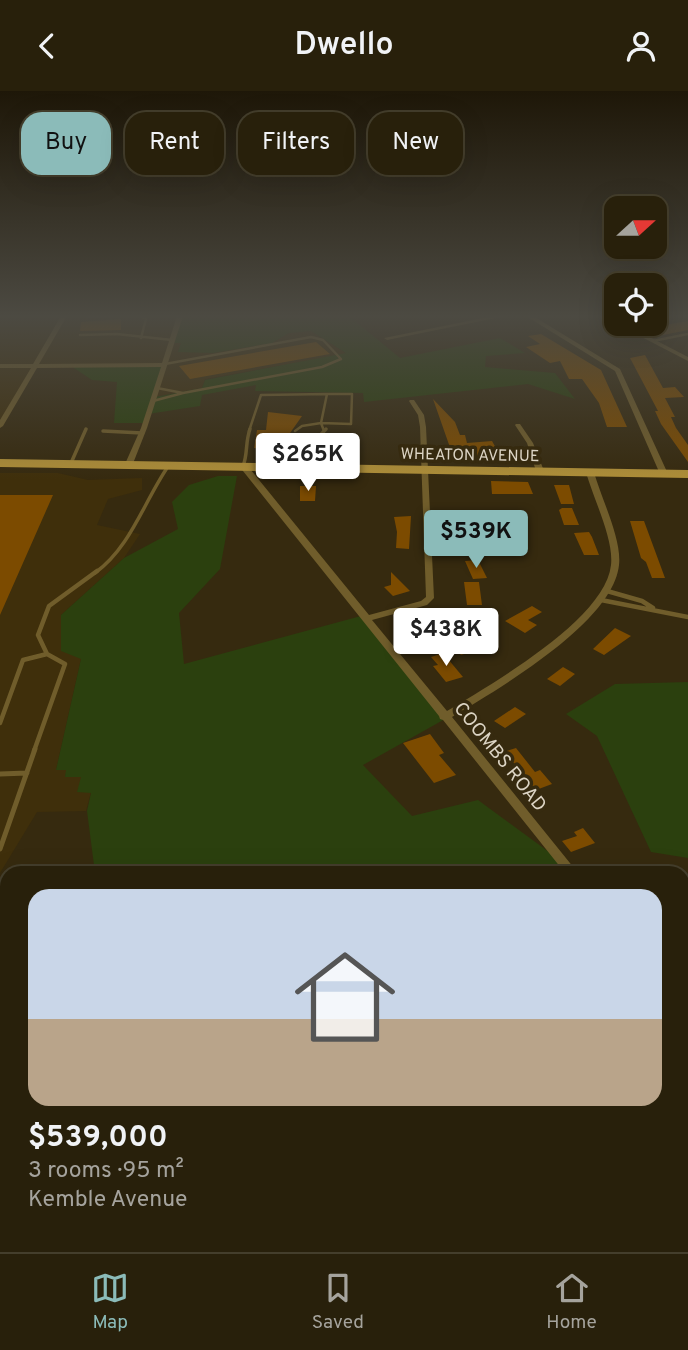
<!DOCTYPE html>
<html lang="en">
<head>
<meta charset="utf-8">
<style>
	:root { --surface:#28200b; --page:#342d19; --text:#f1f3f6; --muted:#a5a39d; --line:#443e2c; --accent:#8bbbb9 }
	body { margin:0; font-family:Overpass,sans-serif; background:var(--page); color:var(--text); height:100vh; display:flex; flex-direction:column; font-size:26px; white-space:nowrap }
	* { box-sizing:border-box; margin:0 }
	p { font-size:23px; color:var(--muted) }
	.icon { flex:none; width:38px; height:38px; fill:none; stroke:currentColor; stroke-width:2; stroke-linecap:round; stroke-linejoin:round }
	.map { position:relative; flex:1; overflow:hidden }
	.details { position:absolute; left:0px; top:775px; width:690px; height:387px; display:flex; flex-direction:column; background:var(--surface); border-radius:21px 21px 0 0; box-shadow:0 7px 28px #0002,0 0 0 2px var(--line) }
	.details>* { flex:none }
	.guide { position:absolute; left:21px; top:21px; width:648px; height:63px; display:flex; gap:14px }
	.needle { width:46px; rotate:69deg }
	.fabs { position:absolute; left:604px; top:105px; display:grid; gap:14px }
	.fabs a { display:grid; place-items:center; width:63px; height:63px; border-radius:14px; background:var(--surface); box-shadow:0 7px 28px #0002,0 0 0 2px var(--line); font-size:35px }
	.price { position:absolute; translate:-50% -60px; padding:0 16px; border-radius:7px; background:#fff; color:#222; font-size:23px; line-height:46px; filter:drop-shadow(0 2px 4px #0008) }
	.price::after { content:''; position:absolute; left:50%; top:42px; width:21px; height:16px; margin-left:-10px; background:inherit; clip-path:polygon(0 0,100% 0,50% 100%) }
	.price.selected { background:var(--accent); color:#111 }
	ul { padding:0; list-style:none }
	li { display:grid; align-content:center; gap:14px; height:371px; padding:0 28px }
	li span { display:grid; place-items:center; height:217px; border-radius:21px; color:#555 }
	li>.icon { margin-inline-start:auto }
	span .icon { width:126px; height:126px; fill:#fffc; stroke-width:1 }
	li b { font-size:30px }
	.pill { padding:0 24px; border-radius:21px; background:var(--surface); box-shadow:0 7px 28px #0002,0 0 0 2px var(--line); font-size:24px; line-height:63px }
	.pill.selected { background:var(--accent); color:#111 }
	header { display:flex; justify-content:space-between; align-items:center; height:91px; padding:0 28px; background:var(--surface); font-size:32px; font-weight:600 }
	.tab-bar { display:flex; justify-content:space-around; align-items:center; height:98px; border-top:2px solid var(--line); background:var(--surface); font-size:19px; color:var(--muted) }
	.tab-bar a { display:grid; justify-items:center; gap:4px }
	.tab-bar .selected { color:var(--accent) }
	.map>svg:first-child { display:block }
	.built { fill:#3f2f0b }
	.green { fill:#2b400e }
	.building { fill:#7c4b00 }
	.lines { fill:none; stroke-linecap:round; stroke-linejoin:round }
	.service-far4 { stroke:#705d2b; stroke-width:2.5 }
	.service-far3 { stroke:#705d2b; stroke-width:3.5 }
	.service-far2 { stroke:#705d2b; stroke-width:4.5 }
	.service-far1 { stroke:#705d2b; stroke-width:5 }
	.service { stroke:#705d2b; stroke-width:7 }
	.minor { fill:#705d2b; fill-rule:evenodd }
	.primary { fill:#ad8d38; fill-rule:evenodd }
	.labels { text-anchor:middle; stroke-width:7; stroke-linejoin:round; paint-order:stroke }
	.far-street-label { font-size:16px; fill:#dcd4c4; stroke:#362a0f }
	.street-label { font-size:19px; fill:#dcd4c4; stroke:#362a0f }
</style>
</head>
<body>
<header><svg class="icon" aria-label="back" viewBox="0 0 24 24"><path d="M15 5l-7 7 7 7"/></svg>Dwello<svg class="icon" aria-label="person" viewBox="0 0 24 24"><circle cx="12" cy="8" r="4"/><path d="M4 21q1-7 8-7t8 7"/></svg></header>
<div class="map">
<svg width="688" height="1161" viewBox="0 0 688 1161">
	<rect width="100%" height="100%" fill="#362a0f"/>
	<path class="built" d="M 0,225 L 179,225 L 172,252 L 181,252 L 178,261 L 272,252 L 289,242 L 311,240 L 347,263 L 205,288 L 202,297 L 154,306 L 164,276 L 36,275 L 0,333 Z
		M 0,382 L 58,382 L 88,389 L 142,387 L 142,399 L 108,408 L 97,434 L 140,443 L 124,467 L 61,524 L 81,568 L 56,679 L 67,679 L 65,685 L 81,686 L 91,701 L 86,720 L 37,721 L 0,782 Z
		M 683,1152 L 688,1161 L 459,1161 L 470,1155 L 682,1155 Z"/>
	<path class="green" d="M 179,225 L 349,225 L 400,267 L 500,247 L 525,262 L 486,265 L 485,276 L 555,282 L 575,308 L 528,293 L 364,311 L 363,302 L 255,300 L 256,294 L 202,304 L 200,315 L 148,323 L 145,332 L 114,332 L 117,291 L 92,289 L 71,275 L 164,276 L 155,306 L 202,297 L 205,289 L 346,262 L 311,240 L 289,242 L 272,252 L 213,262 L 178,261 L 181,252 L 172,252 Z
		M 218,385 L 237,385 L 220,478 L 179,522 L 184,573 L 361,525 L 445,628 L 363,674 L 412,725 L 478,709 L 564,772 L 536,782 L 95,782 L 87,720 L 91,702 L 77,701 L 81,686 L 65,686 L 66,679 L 56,679 L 81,568 L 61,560 L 61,524 L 124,467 L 178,438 L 172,411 L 189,394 Z
		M 688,591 L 688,767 L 651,761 L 597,645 L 566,623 L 615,593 Z"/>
	<path class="building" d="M 121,228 L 121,239 L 80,240 L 81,231 Z
		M 688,230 L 688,239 L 663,244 L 654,239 L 657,238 L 654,236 Z
		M 541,243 L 601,279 L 627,336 L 607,336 L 599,312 L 582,288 L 569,288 L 560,270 L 550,272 L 526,256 L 540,253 L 528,245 Z
		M 316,251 L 330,263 L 190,288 L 179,275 Z
		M 645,264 L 663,297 L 675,296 L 684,306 L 665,307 L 675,326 L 671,326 L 676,337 L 688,354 L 688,371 L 661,333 L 655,320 L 658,320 L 630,267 Z
		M 433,308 L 455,331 L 460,344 L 465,344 L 467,352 L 492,350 L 497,359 L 502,359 L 505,368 L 453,365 Z
		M 268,321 L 302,325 L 288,345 L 286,360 L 254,357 L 257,339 L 266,339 Z
		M 491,390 L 528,391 L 533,403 L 492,403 Z
		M 554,394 L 569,394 L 574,413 L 561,413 Z
		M 300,395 L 316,395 L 315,410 L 300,410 Z
		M 0,404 L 53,404 L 0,524 Z
		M 562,417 L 572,417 L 579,434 L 564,434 L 559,419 Z
		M 448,420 L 459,420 L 463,446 L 452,446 Z
		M 411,425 L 409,458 L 396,457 L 397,441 L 394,426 Z
		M 630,430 L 644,430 L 665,487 L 652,487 L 646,471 L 641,467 Z
		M 589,441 L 592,446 L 599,464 L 584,464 L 574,442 Z
		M 478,469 L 487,487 L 473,488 L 465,470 Z
		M 391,481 L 410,500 L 393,505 L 384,496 L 391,494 Z
		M 464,491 L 479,491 L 482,514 L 467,514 Z
		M 532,515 L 542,521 L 528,529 L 537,534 L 525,542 L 505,530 Z
		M 446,523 L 471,551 L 476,550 L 482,557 L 461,564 L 443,543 L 413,551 L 402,537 Z
		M 615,537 L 631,545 L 604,564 L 593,558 Z
		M 443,562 L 463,586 L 446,591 L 433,575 L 438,574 L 431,566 Z
		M 563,576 L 575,583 L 560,595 L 547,588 Z
		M 515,616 L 526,623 L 505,637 L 494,630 Z
		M 430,643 L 444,662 L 439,664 L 456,684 L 434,692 L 403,652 Z
		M 516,657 L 535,681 L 540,679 L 552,693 L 536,699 L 513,671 L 508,672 L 500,662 Z
		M 583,737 L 595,752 L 571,761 L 562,750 L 577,745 L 574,741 Z"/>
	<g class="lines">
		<path class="service-far4" d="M 141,225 L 146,228 L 141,247
			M 87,226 L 112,225
			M 80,244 L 117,243 L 172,249
			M 653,250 L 688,243
			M 165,273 L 311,246 L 323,249 L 341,268 L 322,276 L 183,302
			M 327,303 L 352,303 L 351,333 L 321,332 Z
			M 153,310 L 183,302 L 157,297
			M 321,332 L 324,340
			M 249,340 L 261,304 L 327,303
			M 295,340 L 302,335 L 321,332"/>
		<path class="service-far3" d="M 103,340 L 142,342
			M 297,358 L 315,350 L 326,338
			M 71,372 L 86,338
			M 243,375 C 248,363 245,352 250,338
			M 291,376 L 297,358 L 293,354 L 294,346
			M 95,482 C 131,456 144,410 169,374"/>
		<path class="service-far2" d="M 607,500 L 642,510 L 653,517
			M 601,509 L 688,526
			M 0,632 L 23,569 L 47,563
			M 34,660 L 65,573 L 47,563 L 38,544 L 49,515 L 97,480"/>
		<path class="service-far1" d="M 0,683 L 27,682
			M 0,758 L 35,658"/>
		<path class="service" d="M 664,1155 L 668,1161"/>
		<path class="minor" d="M 61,225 L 67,225 L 39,273 L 162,272 L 177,225 L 183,225 L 147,337 L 132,375 L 129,375 L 125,373 L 141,337 L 161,276 L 37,277 L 3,335 L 0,337 L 0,329 L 31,277 L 0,277 L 0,273 L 33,273 Z
			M 493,225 L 506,225 L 387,249 L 384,247 Z
			M 526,225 L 533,225 L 620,278 L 668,383 L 667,385 L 664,385 L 660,383 L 615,280 Z
			M 623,233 L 629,233 L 634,238 L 688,266 L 688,270 L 630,240 Z
			M 410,309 L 414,309 L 424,324 L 426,336 L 434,507 L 427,514 L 372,529 L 447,620 C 491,593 605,529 611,474 C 614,448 593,407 586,381 L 590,379 L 594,381 C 601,407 622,448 619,474 C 613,532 498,598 452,626 L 578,782 L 565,782 L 443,629 L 440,628 L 439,625 L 239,375 L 240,373 L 246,373 L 369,524 L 421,510 L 426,506 L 420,336 L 418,324 L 409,310 Z
			M 516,333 L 520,333 L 533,352 L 544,380 L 543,382 L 537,382 L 536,380 L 527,352 L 515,334 Z
			M 682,910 L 688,913 L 688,929 L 682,927 Z
			M 140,1155 L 168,1155 L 165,1161 L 137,1161 Z"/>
		<path class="primary" d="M 0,368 L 688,379 L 688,387 L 0,376 Z"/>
	</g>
	<linearGradient id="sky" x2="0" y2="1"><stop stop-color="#1e1708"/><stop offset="0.58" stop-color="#4c4a42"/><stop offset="1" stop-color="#4c4a42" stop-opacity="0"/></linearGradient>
	<rect width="688" height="388" fill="url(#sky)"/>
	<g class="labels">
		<g class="far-street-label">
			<text transform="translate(470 363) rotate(1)" y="6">WHEATON AVENUE</text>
		</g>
		<g class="street-label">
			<text transform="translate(501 665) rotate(51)" y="7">COOMBS ROAD</text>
		</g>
	</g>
</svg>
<div class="fabs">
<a><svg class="needle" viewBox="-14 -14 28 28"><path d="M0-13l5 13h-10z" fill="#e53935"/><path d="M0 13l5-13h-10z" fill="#a5a39d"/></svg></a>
<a><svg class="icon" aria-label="locate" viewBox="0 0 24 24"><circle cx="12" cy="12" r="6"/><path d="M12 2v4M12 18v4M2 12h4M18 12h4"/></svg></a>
</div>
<b class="price" style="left:308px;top:402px">$265K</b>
<b class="price selected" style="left:476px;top:479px">$539K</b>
<b class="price" style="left:446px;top:577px">$438K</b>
<div class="guide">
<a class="pill selected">Buy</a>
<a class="pill">Rent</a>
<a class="pill">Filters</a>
<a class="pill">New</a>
</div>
<section class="details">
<ul>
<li><span style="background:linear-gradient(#c9d6e8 60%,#b9a48a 0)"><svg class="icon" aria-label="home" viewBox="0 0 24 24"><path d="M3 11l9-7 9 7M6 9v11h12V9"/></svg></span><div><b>$539,000</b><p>3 rooms · 95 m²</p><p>Kemble Avenue</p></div></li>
</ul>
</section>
</div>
<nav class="tab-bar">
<a class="selected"><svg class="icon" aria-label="map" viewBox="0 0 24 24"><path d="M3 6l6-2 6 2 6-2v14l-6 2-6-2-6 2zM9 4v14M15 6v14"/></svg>Map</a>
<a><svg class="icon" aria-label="saved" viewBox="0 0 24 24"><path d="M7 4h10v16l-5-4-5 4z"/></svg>Saved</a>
<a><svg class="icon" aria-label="home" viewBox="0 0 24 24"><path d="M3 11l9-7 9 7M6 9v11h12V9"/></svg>Home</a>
</nav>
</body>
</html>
